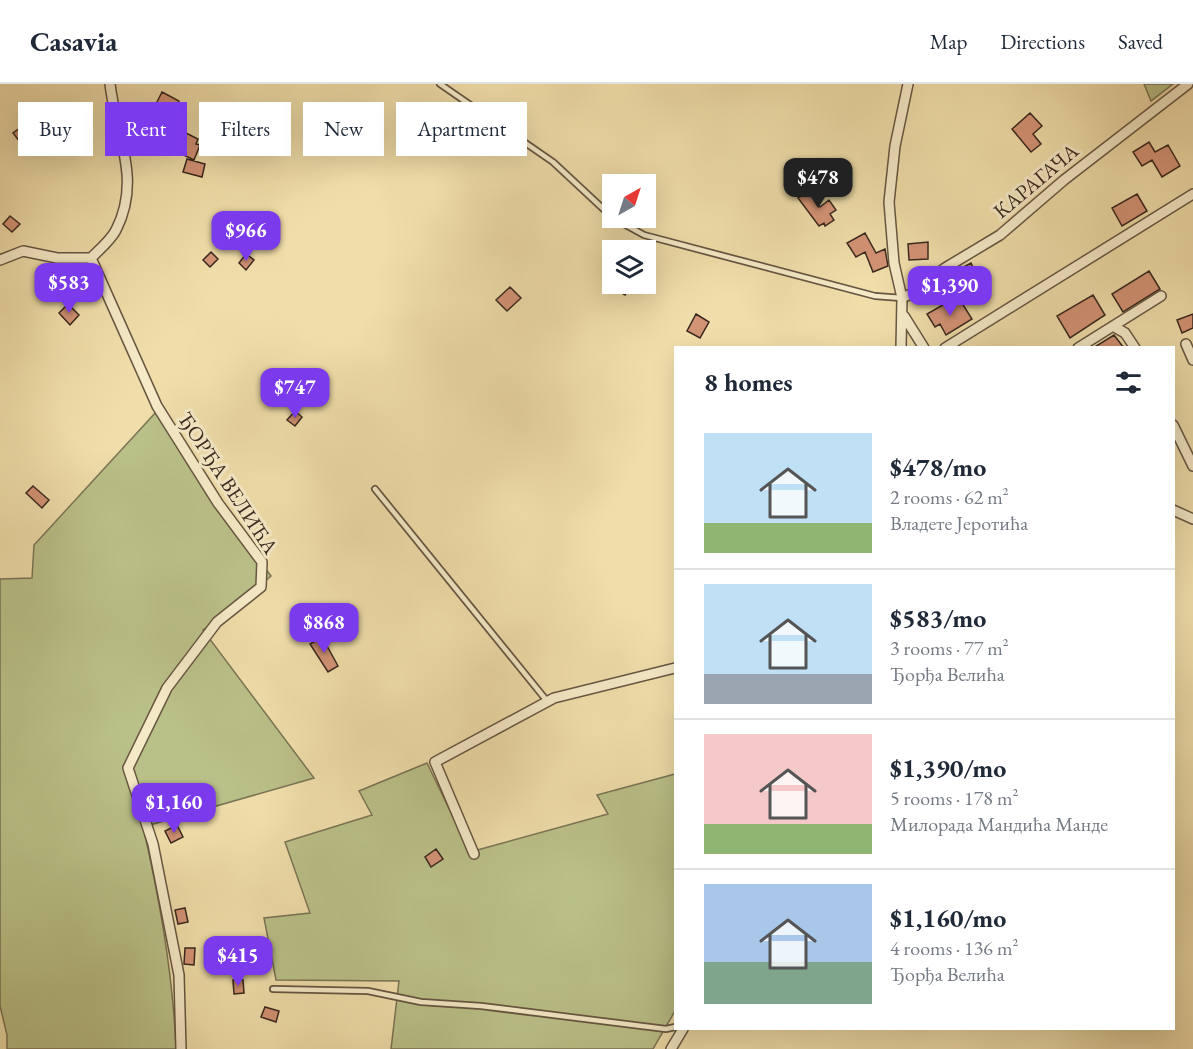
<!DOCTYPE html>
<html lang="en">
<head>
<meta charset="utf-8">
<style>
	:root { --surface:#fff; --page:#f2f2f3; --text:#1f2937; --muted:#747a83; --line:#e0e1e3; --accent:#7c3aed }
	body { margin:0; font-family:"EB Garamond",serif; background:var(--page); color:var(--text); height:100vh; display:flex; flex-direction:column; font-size:22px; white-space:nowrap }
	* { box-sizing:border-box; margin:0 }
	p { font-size:20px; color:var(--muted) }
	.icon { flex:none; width:33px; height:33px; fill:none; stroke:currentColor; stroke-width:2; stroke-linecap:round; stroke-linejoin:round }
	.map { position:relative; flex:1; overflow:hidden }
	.drawer { position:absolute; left:674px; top:262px; width:501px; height:684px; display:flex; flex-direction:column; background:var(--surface); border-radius:0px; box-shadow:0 6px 24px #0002 }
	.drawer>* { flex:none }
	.top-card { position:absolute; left:18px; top:18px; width:566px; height:54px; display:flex; gap:12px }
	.needle { width:39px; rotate:39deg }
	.fabs { position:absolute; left:602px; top:90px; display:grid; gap:12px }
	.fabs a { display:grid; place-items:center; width:54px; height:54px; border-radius:0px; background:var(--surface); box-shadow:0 6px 24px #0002; font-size:30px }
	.price { position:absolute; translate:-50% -51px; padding:0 14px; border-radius:12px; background:var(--accent); color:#fff; font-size:20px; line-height:39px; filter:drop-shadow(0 2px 3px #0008) }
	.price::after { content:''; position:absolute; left:50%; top:36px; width:18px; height:14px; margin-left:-9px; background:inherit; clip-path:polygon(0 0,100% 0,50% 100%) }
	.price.on { background:#222; color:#fff }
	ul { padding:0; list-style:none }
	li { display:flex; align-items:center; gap:18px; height:150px; padding:0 30px }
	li+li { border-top:2px solid var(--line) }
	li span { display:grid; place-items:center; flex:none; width:168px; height:120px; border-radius:0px; color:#555 }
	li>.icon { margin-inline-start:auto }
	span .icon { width:72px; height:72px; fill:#fffc; stroke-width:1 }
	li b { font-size:26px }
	h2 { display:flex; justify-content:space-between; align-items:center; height:72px; padding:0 30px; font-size:26px }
	.chip { padding:0 21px; border-radius:0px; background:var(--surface); box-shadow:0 6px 24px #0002; font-size:21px; line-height:54px }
	.chip.on { background:var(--accent); color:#fff }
	header { display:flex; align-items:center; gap:36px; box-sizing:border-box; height:84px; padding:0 30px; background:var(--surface); border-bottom:2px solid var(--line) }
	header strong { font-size:28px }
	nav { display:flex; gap:33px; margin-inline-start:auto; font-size:21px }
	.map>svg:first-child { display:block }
	.green { fill:#bac188; stroke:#7a7454; stroke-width:1.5 }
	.building { fill:#d39375; stroke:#39281f; stroke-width:1.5 }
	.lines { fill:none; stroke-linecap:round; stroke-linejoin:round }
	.service-casing { stroke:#675642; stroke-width:8 }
	.minor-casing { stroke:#675642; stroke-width:12 }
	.service { stroke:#f5eac8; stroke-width:4.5 }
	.minor { stroke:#f5eac8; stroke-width:9 }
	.labels { text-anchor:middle; stroke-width:6; stroke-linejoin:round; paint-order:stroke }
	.street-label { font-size:21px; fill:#39281f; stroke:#f5eac8 }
</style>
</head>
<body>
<header>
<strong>Casavia</strong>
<nav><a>Map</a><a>Directions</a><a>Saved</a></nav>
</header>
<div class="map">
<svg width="1193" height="965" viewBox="0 0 1193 965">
	<rect width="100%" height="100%" fill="#f0deaa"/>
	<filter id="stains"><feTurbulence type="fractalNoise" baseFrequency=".00333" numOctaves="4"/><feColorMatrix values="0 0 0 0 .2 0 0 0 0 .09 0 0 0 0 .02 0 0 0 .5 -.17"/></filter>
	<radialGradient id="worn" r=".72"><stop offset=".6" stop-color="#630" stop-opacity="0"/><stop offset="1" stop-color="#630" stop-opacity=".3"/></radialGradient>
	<path class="green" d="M 1144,0 L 1173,0 L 1151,17 Z
		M 157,327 L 221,426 L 271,492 L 244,517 L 203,546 L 314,694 L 143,743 C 160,816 173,890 176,965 L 7,965 L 7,951 L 0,922 L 0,495 L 32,494 L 34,461 Z
		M 427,679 L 470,768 L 608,730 L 597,711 L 675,690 L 675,927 L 653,965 L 391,965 L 399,897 L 276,896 L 264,834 L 310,829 L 285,758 L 372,731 L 359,707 Z"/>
	<path class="building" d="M 162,8 L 179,17 L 172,29 L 156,20 Z
		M 1030,29 L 1042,42 L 1033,50 L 1041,60 L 1031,68 L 1012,45 Z
		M 24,41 L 31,51 L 20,58 L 13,49 Z
		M 186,49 L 198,55 L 196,60 L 200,61 L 194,76 L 177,68 Z
		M 1149,58 L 1155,68 L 1168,61 L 1180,82 L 1162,93 L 1152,76 L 1142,82 L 1133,68 Z
		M 187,75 L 205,80 L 202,93 L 183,88 Z
		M 809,107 L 820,123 L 829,116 L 836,126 L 830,130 L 834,136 L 825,142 L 824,139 L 819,142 L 798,114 Z
		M 1137,110 L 1147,127 L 1122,142 L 1112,124 Z
		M 10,132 L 20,140 L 12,148 L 3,140 Z
		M 865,149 L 876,169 L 885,165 L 888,182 L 873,188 L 865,168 L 856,173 L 847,159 Z
		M 928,158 L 928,175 L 909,176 L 908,160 Z
		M 211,168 L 218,175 L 210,183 L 203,176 Z
		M 246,170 L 254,176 L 246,186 L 239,179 Z
		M 971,179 L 978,194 L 962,202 L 954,188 Z
		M 1149,187 L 1160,205 L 1123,228 L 1112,210 Z
		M 606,200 L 632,200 L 625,211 Z
		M 510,203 L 521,214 L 507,227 L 496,216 Z
		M 1093,211 L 1105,231 L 1070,254 L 1057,232 Z
		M 960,216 L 972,235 L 946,251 L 940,240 L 935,243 L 927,230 L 946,219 L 948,223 Z
		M 68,220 L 79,231 L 70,241 L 59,229 Z
		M 696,230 L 709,238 L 700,254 L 687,247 Z
		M 1193,230 L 1193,244 L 1182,249 L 1177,236 Z
		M 1114,251 L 1124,264 L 1093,264 Z
		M 295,327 L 302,333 L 295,342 L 287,336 Z
		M 33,402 L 49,416 L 42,424 L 26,409 Z
		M 322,553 L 338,582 L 328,588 L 310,560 Z
		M 177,741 L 183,753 L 171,759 L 165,747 Z
		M 436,765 L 443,775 L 431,783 L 425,773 Z
		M 185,824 L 188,838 L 178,840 L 175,826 Z
		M 185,864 L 195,864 L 194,881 L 184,880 Z
		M 233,896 L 243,896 L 244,909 L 234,910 Z
		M 265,923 L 279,927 L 276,938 L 261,933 Z"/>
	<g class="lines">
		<defs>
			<path id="service" d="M 440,0 L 553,78 L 612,133
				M 613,134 L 644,151 L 875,212 L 902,214
				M 375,405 L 547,617
				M 273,905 L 368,907 L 421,918 L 481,922 L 666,945 L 675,943"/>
			<path id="minor" d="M 91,174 L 157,322 L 218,419 L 262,478 L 261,503 L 217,538 L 167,604 L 128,684 L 153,760 L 179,891 L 181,965
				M 0,176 L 23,167 L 57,174 L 91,174 C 99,166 111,156 116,146 C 142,95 116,52 110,0
				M 902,214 L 913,209 L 945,184 L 1000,151 L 1064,96 L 1188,0
				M 904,232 L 924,264
				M 1113,242 L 1125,249 L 1135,264
				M 1186,260 L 1193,276
				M 901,264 L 902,214 L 894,179 L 889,118 L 895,62 L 908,0
				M 945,264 L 1193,110
				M 1078,264 L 1161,212
				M 1173,341 L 1193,382
				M 1173,426 L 1193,435
				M 474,770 L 435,678 L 554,614 L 675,584
				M 671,965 L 683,945"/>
		</defs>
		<use href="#service" class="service-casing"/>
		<use href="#minor" class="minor-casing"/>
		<use href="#service" class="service"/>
		<use href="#minor" class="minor"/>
	</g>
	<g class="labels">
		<g class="street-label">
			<text transform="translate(1036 97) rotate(-40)" y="7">КАРАГАЧА</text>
			<text transform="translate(228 399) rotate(57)" y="7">ЂОРЂА ВЕЛИЋА</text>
		</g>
	</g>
	<rect width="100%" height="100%" filter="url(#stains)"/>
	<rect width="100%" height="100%" fill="url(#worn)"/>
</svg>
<div class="fabs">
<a><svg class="needle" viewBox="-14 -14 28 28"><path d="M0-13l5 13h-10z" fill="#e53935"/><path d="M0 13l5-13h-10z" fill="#747a83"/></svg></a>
<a><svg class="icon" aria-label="layers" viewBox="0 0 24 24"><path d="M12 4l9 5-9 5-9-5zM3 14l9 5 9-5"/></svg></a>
</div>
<b class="price on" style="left:818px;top:125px">$478</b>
<b class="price" style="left:246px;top:178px">$966</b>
<b class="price" style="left:69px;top:230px">$583</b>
<b class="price" style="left:950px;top:233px">$1,390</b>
<b class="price" style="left:295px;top:335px">$747</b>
<b class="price" style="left:324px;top:570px">$868</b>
<b class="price" style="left:174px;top:750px">$1,160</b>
<b class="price" style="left:238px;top:903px">$415</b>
<div class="top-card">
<a class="chip">Buy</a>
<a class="chip on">Rent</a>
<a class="chip">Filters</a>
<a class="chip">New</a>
<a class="chip">Apartment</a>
</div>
<section class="drawer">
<h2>8 homes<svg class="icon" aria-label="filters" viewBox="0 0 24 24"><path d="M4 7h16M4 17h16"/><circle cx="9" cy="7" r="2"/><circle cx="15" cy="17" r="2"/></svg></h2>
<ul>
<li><span style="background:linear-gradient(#bfe0f5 75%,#8fb573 0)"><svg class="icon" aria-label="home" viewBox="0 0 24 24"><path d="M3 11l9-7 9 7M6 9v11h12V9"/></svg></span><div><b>$478/mo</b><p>2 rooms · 62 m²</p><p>Владете Јеротића</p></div></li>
<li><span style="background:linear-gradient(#bfe0f5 75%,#9aa5b1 0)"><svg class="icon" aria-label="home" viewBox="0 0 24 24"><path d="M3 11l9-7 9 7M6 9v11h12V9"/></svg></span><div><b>$583/mo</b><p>3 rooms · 77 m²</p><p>Ђорђа Велића</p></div></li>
<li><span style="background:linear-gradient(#f6c9c9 75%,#8fb573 0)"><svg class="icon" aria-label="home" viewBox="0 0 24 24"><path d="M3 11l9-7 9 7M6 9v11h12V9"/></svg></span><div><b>$1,390/mo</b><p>5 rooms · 178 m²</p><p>Милорада Мандића Манде</p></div></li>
<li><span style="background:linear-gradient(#a9c7e8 65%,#7fa58c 0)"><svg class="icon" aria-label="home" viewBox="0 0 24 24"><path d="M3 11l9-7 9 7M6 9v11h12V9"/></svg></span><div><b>$1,160/mo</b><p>4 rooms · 136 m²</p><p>Ђорђа Велића</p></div></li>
</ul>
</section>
</div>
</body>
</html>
